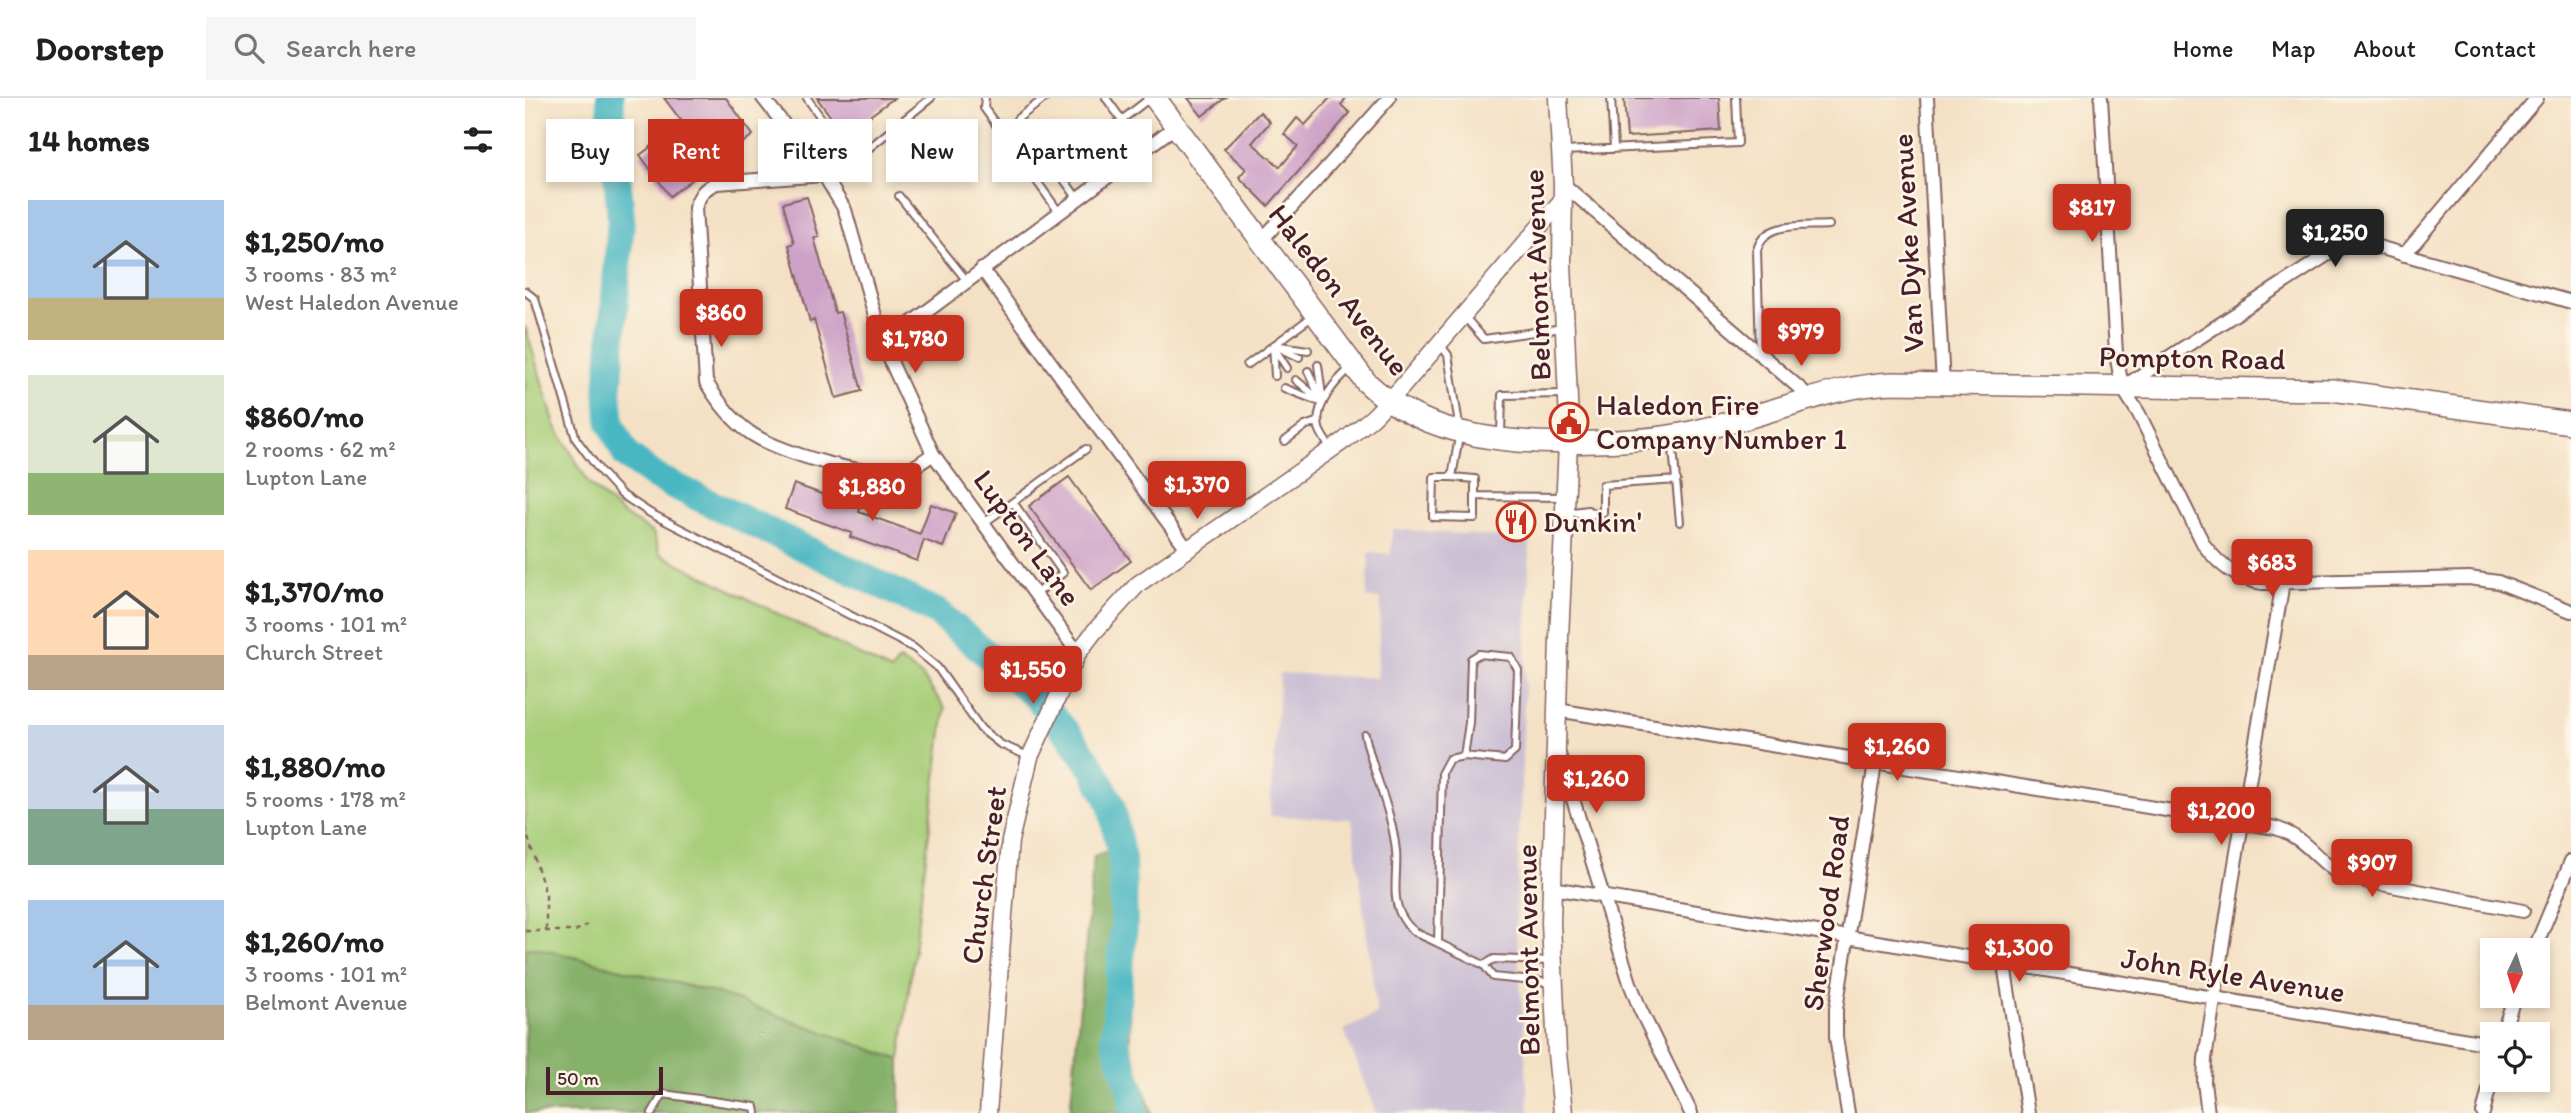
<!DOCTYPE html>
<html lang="en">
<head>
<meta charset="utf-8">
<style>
	:root { --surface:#fff; --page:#f6f6f6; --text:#202124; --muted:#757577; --line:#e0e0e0; --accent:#c8321e }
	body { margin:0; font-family:Itim,sans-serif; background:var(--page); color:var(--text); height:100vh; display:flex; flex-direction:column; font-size:26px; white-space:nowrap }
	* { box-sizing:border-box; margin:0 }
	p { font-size:23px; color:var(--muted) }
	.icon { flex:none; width:38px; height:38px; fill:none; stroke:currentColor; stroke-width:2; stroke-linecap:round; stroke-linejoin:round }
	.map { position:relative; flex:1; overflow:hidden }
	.panel { display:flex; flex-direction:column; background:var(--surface); width:525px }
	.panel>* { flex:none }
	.banner { position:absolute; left:21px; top:21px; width:665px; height:63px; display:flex; gap:14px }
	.needle { width:46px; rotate:184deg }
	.controls { position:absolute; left:1955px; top:840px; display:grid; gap:14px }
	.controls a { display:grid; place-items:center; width:70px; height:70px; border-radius:0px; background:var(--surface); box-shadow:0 4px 10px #0003; font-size:35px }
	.scale { position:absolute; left:21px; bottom:18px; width:117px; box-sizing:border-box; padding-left:7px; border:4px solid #4a1f2b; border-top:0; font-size:19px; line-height:24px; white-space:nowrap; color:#4a1f2b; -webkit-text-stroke:5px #fcf5e5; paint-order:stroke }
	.price { position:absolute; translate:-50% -60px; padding:0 16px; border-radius:7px; background:var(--accent); color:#fff; font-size:23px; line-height:46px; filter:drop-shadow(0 2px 4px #0008) }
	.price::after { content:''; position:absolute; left:50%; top:42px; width:21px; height:16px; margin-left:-10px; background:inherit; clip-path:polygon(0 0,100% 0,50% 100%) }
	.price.current { background:#222; color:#fff }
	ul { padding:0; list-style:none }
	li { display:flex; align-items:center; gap:21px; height:175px; padding:0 28px }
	li span { display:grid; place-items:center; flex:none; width:196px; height:140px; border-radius:0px; color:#555 }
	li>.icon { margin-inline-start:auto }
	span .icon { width:84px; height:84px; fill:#fffc; stroke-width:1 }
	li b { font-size:30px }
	h2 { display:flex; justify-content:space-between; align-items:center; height:84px; padding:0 28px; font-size:30px }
	.pill { padding:0 24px; border-radius:0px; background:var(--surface); box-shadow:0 4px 10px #0003; font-size:24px; line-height:63px }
	.pill.current { background:var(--accent); color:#fff }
	header { display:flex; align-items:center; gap:42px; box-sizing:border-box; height:98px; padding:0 35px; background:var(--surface); border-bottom:2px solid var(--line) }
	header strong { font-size:33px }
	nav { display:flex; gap:38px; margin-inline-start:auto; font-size:24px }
	.search { width:490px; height:63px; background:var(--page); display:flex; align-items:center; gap:18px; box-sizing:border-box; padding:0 24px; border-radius:0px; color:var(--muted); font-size:26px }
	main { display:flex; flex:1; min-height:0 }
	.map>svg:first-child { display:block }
	.industrial { fill:#cbbfd4 }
	.green { fill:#a7ce79; stroke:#787652; stroke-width:2 }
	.forest { fill:#85b169; stroke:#68684a; stroke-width:2 }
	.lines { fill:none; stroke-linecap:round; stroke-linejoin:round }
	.river { stroke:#49b7c2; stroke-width:28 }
	.building { fill:#cca0c7 }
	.service-casing { stroke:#866361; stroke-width:10 }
	.minor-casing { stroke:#866361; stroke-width:16 }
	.tertiary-casing { stroke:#866361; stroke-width:19 }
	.secondary-casing { stroke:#866361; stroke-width:21 }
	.primary-casing { stroke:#866361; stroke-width:24 }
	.path { stroke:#866361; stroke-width:2.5; stroke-dasharray:5 5; stroke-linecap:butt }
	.service { stroke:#fff; stroke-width:6 }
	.minor { stroke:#fff; stroke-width:12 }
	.tertiary { stroke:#fff; stroke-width:16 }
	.secondary { stroke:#fff; stroke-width:18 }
	.primary { stroke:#fff; stroke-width:21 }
	.labels { text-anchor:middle; stroke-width:5; stroke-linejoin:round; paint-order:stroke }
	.street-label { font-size:30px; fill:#4a1f2b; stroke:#fcf5e5 }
	.poi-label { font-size:30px; fill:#4a1f2b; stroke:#fcf5e5; text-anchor:start }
</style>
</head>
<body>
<header>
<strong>Doorstep</strong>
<div class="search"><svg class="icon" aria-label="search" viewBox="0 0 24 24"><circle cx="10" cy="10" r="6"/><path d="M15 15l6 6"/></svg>Search here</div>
<nav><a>Home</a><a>Map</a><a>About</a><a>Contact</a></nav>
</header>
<main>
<section class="panel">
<h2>14 homes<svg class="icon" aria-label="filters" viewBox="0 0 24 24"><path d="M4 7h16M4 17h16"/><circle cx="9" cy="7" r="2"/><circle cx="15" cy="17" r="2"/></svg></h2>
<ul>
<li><span style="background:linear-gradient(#a9c7e8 70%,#c2b280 0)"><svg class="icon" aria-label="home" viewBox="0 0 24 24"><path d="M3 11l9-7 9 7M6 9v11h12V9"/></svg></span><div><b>$1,250/mo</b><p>3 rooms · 83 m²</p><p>West Haledon Avenue</p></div></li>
<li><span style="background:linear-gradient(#dfe7d0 70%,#8fb573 0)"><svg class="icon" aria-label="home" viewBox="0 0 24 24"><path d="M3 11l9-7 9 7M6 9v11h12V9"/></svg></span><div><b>$860/mo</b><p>2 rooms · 62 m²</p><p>Lupton Lane</p></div></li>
<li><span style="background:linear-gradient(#ffd9b3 75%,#b9a48a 0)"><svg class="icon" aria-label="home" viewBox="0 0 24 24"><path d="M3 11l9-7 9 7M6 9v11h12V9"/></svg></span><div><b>$1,370/mo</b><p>3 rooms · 101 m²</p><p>Church Street</p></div></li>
<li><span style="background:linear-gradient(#c9d6e8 60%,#7fa58c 0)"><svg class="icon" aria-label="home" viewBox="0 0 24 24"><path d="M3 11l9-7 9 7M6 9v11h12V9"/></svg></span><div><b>$1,880/mo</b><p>5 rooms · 178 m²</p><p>Lupton Lane</p></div></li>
<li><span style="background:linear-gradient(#a9c7e8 75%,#b9a48a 0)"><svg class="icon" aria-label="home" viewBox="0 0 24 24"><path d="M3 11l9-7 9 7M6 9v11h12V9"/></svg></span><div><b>$1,260/mo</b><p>3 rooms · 101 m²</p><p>Belmont Avenue</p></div></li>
</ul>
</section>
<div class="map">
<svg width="2046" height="1015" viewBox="0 0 2046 1015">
	<rect width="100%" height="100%" fill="#fcf5e5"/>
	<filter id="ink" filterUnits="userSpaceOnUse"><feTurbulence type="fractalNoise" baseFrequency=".0143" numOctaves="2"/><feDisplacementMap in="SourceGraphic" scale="14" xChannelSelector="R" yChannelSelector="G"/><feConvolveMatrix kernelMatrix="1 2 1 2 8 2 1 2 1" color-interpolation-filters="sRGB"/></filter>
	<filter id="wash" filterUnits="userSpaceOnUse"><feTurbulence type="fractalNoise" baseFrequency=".00686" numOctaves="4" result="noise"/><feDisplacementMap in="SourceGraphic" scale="28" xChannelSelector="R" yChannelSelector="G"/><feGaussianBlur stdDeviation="1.57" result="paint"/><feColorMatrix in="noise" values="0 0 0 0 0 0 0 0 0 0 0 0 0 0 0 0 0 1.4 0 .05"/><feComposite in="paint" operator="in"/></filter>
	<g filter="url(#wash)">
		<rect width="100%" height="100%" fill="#f4e1c5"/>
		<path class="industrial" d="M 867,431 L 1005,441 L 991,825 L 1004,1015 L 851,1015 L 819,932 L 852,916 L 827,721 L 745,718 L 755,575 L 852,580 L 856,501 L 842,500 L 844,454 L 866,456 Z"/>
		<path class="green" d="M 0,228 L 30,327 L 63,384 L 96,415 L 128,435 L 135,456 L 366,573 L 374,562 L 397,578 L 420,610 L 375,962 L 194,896 L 13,850 L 0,851 Z"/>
		<path class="forest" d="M 601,746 L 605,947 L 627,1015 L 545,1015 L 569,758 Z
			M 13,850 L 194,896 L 375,962 L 375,1015 L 0,1015 L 0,851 Z"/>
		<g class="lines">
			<path class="river" d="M 85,0 L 96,120 L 83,296 L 86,326 L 101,357 L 131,379 L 412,514 L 511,598 L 546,640 L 568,670 L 586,706 L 597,761 L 599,826 L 589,940 L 606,992 L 609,1015"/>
		</g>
		<g id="blocks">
			<path class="building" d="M 139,0 L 201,0 L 228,37 L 145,98 L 115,57 L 158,25 Z
				M 292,0 L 369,0 L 319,37 Z
				M 663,0 L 700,0 L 677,18 Z
				M 805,0 L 821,0 L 816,7 L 825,15 L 743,108 L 714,79 L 721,71 L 699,51 L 735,14 L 745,24 L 727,45 L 755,69 L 773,48 L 759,36 L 772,20 L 780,27 Z
				M 1099,0 L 1194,0 L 1196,33 L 1102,39 Z
				M 282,99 L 294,139 L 289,140 L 310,215 L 315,214 L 337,293 L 311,300 L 289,222 L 285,224 L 264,147 L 269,145 L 258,105 Z
				M 544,379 L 606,463 L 566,492 L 504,408 Z
				M 269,386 L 335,410 L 334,414 L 395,436 L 406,406 L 431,415 L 418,449 L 399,442 L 392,463 L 325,439 L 327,435 L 260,411 Z"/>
		</g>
	</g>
	<g filter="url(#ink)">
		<use href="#blocks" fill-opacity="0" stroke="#866361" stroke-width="2"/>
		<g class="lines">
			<defs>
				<path id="service" d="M 282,0 L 326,63
					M 460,0 L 459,10 L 534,114
					M 520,0 L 492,21 L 532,72 L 625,0
					M 581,0 L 597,22
					M 1086,0 L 1089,51
					M 1038,53 L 1213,45 L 1211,0
					M 532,72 L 553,101
					M 303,83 L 406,0
					M 374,98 L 442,183
					M 0,193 L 10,201 L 51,341 L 75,373 L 96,396 L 125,415 L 389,550 L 412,569 L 456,631 L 475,646 L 503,658
					M 939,218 L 959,241 L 1038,230
					M 915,246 L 923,257 L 935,333 L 927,379 L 909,379 L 908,419 L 950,420 L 950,381 L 927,379
					M 748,248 L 762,270
					M 757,251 L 774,259
					M 1235,254 L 1232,152 C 1239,122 1280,129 1304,127
					M 722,267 L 788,218
					M 783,273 L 794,297
					M 750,278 L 748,247 L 783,252
					M 771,282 L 794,301
					M 759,290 L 798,305 L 793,267
					M 976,337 L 977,297 L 1041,296
					M 1147,340 L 1155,424
					M 760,343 L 780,328 L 794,323
					M 805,350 C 802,344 796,337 794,330 C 789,308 810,283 826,270
					M 950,398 L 1039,399
					M 488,404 L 538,475 L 511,496
					M 1048,414 L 1063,412 L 1068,415
					M 1051,415 C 1060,422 1067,415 1078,415 L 1078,387 L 1152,382
					M 459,425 L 561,351
					M 840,637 C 848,676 867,712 871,753 C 873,774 866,798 876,817 C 885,835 897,837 913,845
					M 939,658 L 980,662 L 990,653 L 993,572 L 986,559 L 954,556 L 946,561 L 944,625 L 939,658 L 924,661 L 917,674 L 913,845 L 959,867
					M 1026,863 L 969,861 L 959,867 L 968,879 L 1028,885
					M 127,1015 L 138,996 L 230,1009 L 231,1015"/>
				<path id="minor" d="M 238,0 L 299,77 L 320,112 L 358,246 L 408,356 L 553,555
					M 1402,0 L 1418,286
					M 1576,0 L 1591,255 L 1597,289 L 1614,316 L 1679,447 C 1695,468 1711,480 1737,485 L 1944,480 L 1973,484 L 2046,513
					M 299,77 L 192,85 C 179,90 175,96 170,110 L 181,284 C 192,302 207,322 224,334 C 251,354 353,385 385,371 C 393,367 401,361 408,356
					M 1038,86 L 1286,300
					M 736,143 L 864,0
					M 1879,157 L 2012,0
					M 457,171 L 663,452
					M 358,246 L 651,28
					M 1601,287 L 1811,151 L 1831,145 L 1846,147 L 2046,204
					M 1032,612 L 1751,730 C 1785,742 1792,765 1820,779 L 1998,813
					M 1034,656 L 1105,885 L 1115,911 L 1166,1015
					M 1027,790 L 1967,946
					M 2009,852 L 2046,763
					M 1479,867 L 1503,1015
					M 1977,936 L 1990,898
					M 1323,1015 L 1311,939 L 1311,911 L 1350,665
					M 1683,1015 L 1679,984 L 1680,961 L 1709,772 L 1758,484
					M 1958,1015 L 1967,979"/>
				<path id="tertiary" d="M 463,1015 L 485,743 L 505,659 L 553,555 L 569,534 L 613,486 L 820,342 L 848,319 L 876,290 L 1038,101"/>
				<path id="secondary" d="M 1033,0 L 1038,86 L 1037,165 L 1044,324 L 1034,540 L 1026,825 L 1032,955 L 1038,1015"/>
				<path id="primary" d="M 630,0 L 841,284 C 902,342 992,347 1071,344 C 1105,343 1138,341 1171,333 C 1197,327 1223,320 1248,312 C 1288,300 1325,287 1367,285 L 1807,292 L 2046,325"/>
			</defs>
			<use href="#service" class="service-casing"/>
			<use href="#minor" class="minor-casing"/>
			<use href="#tertiary" class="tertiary-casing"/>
			<use href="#secondary" class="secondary-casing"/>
			<use href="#primary" class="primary-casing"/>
			<path class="path" d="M 0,730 L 21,797 L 21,834
				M 0,833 L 50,833 L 62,827"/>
			<use href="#service" class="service"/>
			<use href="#minor" class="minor"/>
			<use href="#tertiary" class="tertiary"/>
			<use href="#secondary" class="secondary"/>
			<use href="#primary" class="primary"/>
		</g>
	</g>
	<defs>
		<symbol id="civic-ring" viewBox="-11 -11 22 22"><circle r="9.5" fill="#fcf5e5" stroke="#c8321e" stroke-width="1.5"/><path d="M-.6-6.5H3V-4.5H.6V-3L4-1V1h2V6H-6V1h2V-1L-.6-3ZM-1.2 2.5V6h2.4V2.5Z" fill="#c8321e"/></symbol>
		<symbol id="restaurant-ring" viewBox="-11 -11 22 22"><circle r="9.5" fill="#fcf5e5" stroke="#c8321e" stroke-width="1.5"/><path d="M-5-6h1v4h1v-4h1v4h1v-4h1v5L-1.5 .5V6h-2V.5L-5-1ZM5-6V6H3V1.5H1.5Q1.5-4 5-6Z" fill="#c8321e"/></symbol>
	</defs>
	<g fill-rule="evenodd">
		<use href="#civic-ring" x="1022" y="302" width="44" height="44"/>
		<use href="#restaurant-ring" x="969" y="402" width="44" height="44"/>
	</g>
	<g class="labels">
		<g class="street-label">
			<text transform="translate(1383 145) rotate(-93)" y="10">Van Dyke Avenue</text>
			<text transform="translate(1012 177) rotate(-92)" y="10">Belmont Avenue</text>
			<text transform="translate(814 192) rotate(52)" y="10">Haledon Avenue</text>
			<text transform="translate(1667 260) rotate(1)" y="10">Pompton Road</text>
			<text transform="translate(502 440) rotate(54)" y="10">Lupton Lane</text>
			<text transform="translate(459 777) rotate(-82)" y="10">Church Street</text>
			<text transform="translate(1301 815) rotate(-82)" y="10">Sherwood Road</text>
			<text transform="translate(1003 852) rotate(-91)" y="10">Belmont Avenue</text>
			<text transform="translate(1708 877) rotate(9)" y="10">John Ryle Avenue</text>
		</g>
		<g class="poi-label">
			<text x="1071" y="317">Haledon Fire<tspan x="1071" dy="34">Company Number 1</tspan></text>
			<text x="1018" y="434">Dunkin'</text>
		</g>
	</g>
</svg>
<div class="controls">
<a><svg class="needle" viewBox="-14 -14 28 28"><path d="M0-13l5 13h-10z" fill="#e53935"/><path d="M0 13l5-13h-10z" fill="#757577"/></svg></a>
<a><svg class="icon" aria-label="locate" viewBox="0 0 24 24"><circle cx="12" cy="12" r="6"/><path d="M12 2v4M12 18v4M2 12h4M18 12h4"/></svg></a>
</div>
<div class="scale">50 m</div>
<b class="price" style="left:1567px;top:146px">$817</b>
<b class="price current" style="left:1810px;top:171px">$1,250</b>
<b class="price" style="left:196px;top:251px">$860</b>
<b class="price" style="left:1276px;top:270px">$979</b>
<b class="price" style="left:390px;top:277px">$1,780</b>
<b class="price" style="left:672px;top:423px">$1,370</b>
<b class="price" style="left:347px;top:425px">$1,880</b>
<b class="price" style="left:1747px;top:501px">$683</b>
<b class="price" style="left:508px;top:608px">$1,550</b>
<b class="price" style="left:1372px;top:685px">$1,260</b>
<b class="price" style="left:1071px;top:717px">$1,260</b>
<b class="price" style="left:1696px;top:749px">$1,200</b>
<b class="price" style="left:1847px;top:801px">$907</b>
<b class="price" style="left:1494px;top:886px">$1,300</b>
<div class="banner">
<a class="pill">Buy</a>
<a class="pill current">Rent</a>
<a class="pill">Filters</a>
<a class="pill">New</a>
<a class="pill">Apartment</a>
</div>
</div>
</main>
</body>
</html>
